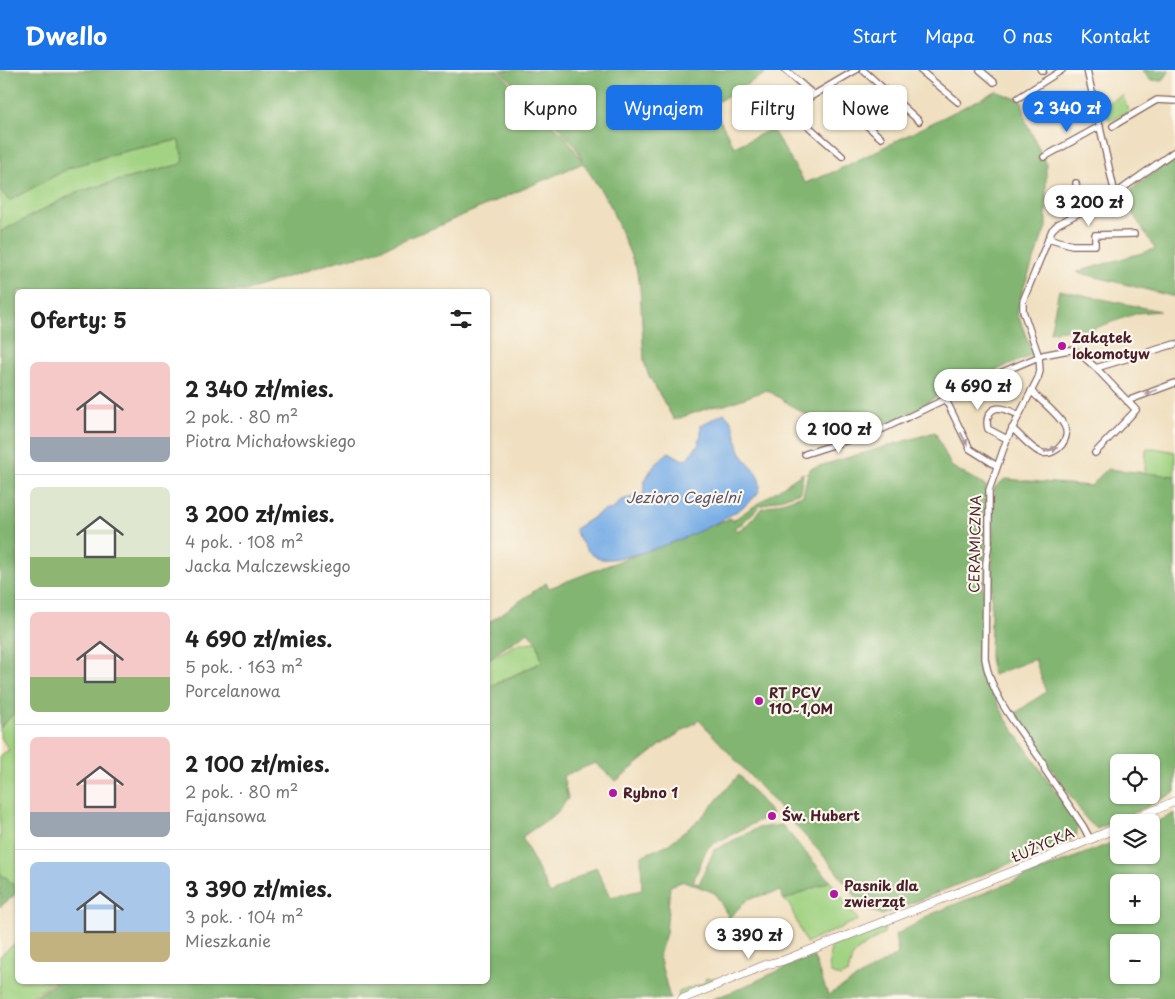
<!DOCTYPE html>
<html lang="pl">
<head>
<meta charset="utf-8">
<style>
	:root { --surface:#fff; --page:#f6f6f6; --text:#222; --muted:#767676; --line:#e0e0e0; --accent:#1a73e8 }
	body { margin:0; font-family:"Playpen Sans",sans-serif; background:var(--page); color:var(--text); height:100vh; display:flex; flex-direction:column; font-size:19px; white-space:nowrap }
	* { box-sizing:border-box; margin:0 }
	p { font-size:16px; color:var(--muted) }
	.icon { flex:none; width:28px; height:28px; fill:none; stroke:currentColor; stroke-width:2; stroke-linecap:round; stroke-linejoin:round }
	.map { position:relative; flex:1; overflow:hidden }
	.drawer { position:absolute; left:15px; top:219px; width:475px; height:695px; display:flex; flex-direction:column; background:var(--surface); border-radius:8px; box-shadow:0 1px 4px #0004 }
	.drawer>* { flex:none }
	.top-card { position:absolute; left:505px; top:15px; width:475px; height:45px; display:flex; gap:10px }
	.controls { position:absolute; left:1110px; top:684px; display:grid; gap:10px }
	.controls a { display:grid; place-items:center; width:50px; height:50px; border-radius:8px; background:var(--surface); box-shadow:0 1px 4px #0004; font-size:25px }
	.price { position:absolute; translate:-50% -42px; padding:0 11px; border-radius:18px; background:#fff; color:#222; font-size:16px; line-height:32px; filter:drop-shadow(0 1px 2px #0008) }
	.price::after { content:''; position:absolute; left:50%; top:30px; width:15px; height:11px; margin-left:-8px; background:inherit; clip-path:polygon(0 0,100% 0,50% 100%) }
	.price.active { background:var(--accent); color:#fff }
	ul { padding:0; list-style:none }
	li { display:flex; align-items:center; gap:15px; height:125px; padding:0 15px }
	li+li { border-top:1px solid var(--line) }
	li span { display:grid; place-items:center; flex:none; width:140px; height:100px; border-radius:8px; color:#555 }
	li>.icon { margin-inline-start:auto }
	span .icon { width:60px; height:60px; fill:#fffc; stroke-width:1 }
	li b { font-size:21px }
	h2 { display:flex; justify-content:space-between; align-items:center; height:60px; padding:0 15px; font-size:21px }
	.tag { padding:0 18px; border-radius:8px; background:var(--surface); box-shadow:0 1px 4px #0004; font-size:18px; line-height:45px }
	.tag.active { background:var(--accent); color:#fff }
	header { display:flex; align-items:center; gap:30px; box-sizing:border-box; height:70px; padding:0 25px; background:var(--accent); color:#fff }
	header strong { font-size:24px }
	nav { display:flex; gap:28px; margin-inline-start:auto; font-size:18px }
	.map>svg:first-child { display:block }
	.green { fill:#a2d383; stroke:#767957 }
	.forest { fill:#81b571; stroke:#666a4e; fill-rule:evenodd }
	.water { fill:#79aee6; stroke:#626688 }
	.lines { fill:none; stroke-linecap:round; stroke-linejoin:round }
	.street-casing { stroke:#846360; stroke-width:8 }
	.secondary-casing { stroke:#846360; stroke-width:9 }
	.street { stroke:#fff; stroke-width:5.5 }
	.secondary { stroke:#fff; stroke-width:8 }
	.oneway { fill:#ae9aa0 }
	.poi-dot { fill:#b5179e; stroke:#fbf7ec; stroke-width:2 }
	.labels { text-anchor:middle; stroke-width:4.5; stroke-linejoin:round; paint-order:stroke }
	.poi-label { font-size:14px; font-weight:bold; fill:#4a1f2b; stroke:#fbf7ec; text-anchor:start }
	.street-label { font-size:14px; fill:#4a1f2b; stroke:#fbf7ec }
	.water-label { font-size:15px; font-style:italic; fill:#5a516c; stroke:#fbf7ec }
</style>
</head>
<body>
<header>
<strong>Dwello</strong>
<nav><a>Start</a><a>Mapa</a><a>O nas</a><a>Kontakt</a></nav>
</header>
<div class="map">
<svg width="1175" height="929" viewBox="0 0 1175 929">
	<rect width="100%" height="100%" fill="#fbf7ec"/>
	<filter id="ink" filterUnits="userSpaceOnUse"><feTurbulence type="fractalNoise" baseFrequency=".02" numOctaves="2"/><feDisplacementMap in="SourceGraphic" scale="10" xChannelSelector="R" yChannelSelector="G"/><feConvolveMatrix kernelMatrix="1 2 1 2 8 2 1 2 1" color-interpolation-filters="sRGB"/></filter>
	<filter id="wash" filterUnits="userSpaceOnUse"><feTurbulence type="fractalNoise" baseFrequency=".0096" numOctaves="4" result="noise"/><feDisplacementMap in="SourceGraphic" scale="20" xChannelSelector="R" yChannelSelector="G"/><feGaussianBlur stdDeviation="1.12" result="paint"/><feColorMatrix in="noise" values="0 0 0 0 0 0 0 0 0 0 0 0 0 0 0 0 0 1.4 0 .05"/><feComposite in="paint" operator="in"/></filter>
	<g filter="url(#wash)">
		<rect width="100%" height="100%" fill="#f0e0c1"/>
		<path class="green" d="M 1122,25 L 1129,41 L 1110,51 L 1102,36 Z
			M 178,70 L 184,91 L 181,94 L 77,122 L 0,162 L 0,120 L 9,130 L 69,98 L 117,83 Z
			M 1146,379 L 1160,379 L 1175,382 L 1175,406 L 1145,404 Z
			M 537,572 L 542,592 L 488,617 L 488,590 L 519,573 Z
			M 17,639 L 17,818 L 7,808 L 0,804 L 0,685 L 9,680 L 0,666 L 0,658 Z
			M 830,811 L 858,850 L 806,873 L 790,836 L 784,830 Z
			M 880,856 L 885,858 L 884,863 L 857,881 L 852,888 L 848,903 L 840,907 L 831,903 C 828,895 829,884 832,875 Z
			M 762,860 L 768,863 L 773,874 L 755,868 L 755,864 Z
			M 17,872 L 18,911 L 56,911 L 27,929 L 0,929 L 0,886 Z
			M 706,908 L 714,908 L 717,911 L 678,928 L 679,922 L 704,913 Z"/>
		<path class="forest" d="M 0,0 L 497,0 L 565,66 L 582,91 C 579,70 518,17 499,0 L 771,0 L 712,35 L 734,77 L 772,59 L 805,113 L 836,101 L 996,21 L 1022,31 L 1026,52 L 1046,93 L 1046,157 L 1022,222 L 1017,242 L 1033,285 L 943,322 L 919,338 L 875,359 L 848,364 L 836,363 L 824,356 L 767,320 L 725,335 L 711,337 L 674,350 L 648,304 L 644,291 L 640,217 L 636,198 L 609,133 L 583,93 L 436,157 L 363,186 L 340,190 L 244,221 L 18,221 L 18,639 L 0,658 L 0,162 L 77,122 L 181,94 L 184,90 L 178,70 L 117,83 L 69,98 L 9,131 L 0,120 Z
			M 1142,0 L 1170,0 L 1163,11 L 1150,10 Z
			M 1175,88 L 1175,227 L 1077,202 L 1155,179 L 1122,126 Z
			M 1059,220 L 1160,241 L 1138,243 L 1089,260 L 1077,258 L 1050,262 Z
			M 935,362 L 951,396 L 986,416 L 981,586 L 985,608 L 1006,649 L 1078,755 L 1076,767 L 882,845 L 864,837 L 828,791 L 699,650 L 661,675 L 616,711 L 595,693 L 563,706 L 568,728 L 558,742 L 522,767 L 550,824 L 596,797 L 610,827 L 642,820 L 641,786 L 669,774 L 699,750 L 739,705 L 772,744 L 711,775 L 706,780 L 693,812 L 699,814 L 714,780 L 758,758 L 782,755 L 830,811 L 784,830 L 780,821 L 748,829 L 729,848 L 715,823 L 684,811 L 670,816 L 666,863 L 659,886 L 670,929 L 31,929 L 59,911 L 488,911 L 488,618 L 542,592 L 537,572 L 528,562 L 488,589 L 488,553 L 546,513 L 549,518 L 552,517 L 731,448 L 732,451 L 803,403 L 800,422 L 760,436 L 743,453 L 734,458 L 736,461 L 745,457 L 761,439 L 803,425 L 809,399 Z
			M 1107,399 L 1175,406 L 1175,722 L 1147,737 L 1097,759 L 1087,750 L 1014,644 L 1046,622 L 1035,589 L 993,605 L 990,587 L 994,418 L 1005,409 L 1091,416 ZM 1151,692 L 1151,725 L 1119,725 L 1119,692 Z
			M 1175,743 L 1175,929 L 712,929 L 734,921 L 813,885 L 828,925 L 898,884 L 895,865 L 919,852 L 925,847 L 956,834 L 1119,770 L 1119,785 L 1151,785 L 1151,755 ZM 1119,812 L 1151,812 L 1151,845 L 1119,845 ZM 1119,872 L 1151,872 L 1151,905 L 1119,905 Z
			M 0,804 L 7,808 L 17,818 L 18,822 L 0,837 Z"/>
		<path class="water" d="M 724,343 C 737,353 734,366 740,381 C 745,393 761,402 760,417 C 758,444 622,498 598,488 C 589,485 577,468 575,459 L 603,441 L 613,439 L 621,430 L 642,425 L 644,422 C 641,408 658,390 669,382 L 683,390 L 686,389 L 699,374 L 698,370 L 701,366 L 701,355 Z"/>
	</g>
	<g filter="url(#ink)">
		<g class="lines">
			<defs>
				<path id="street" d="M 785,0 L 814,25
					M 863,0 L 919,51
					M 920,0 L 958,32
					M 980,0 L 994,12
					M 1041,0 L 1043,1
					M 1087,0 L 1115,124
					M 825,19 L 881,68
					M 750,21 L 778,46
					M 1018,28 L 1062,0
					M 790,40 L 842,86
					M 778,52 L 778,46 L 856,0
					M 1113,56 L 1157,30 L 1175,31
					M 1044,87 L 1100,56
					M 1076,113 L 1079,143
					M 1048,168 L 1072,175 L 1095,175 L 1095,165 L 1134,164
					M 1096,298 L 1175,274
					M 946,330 L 970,379 L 997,396
					M 1127,331 L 1175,313
					M 1012,358 C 1019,364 1033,381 1042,383 C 1057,386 1072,368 1064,355 C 1058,344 1040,330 1031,321
					M 1007,369 L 988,359 C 985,348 990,335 1004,339 C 1009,340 1014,343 1019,345
					M 805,384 L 883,359 L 1000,303 L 1043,285 L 1069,280 L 1078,282 L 1096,298 L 1136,340 L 1095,383
					M 1090,769 L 1083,756 L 1045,700 L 1043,693 C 1021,661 992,629 985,589 L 986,493 L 989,472 L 989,420 L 1007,369 L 1038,308 L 1040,301 L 1039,287 L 1023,241 L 1023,231 L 1052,160 L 1058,154 L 1115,124 L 1175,81"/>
				<path id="secondary" d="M 1129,752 L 1175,731
					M 682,929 L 768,894 L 782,891 L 1032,794 L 1119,757"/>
			</defs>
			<use href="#street" class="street-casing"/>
			<use href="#secondary" class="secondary-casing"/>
			<use href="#street" class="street"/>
			<use href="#secondary" class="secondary"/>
		</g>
		<defs><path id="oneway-solid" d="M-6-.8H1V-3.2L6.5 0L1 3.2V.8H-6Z" transform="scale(1.25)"/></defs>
		<g class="oneway">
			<use href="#oneway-solid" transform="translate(1151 322) rotate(160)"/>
			<use href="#oneway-solid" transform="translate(964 369) rotate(63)"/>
			<use href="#oneway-solid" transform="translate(1051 380) rotate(-17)"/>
		</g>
	</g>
	<g class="poi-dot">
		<circle cx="1062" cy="276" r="5"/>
		<circle cx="759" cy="631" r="5"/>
		<circle cx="613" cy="723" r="5"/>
		<circle cx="772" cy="746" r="5"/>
		<circle cx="834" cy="824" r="5"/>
	</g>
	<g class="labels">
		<g class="poi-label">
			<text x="1072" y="273">Zakątek<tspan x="1072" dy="16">lokomotyw</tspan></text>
			<text x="769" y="628">RT PCV<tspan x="769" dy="16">110 ̴ 1,0M</tspan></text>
			<text x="623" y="728">Rybno 1</text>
			<text x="782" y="751">Św. Hubert</text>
			<text x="844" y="821">Pasnik dla<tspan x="844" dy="16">zwierząt</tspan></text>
		</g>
		<g class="street-label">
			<text transform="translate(975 474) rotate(-89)" y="5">CERAMICZNA</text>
			<text transform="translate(1043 775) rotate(-23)" y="5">ŁUŻYCKA</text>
		</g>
		<g class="water-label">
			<text x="683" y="433">Jezioro Cegielni</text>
		</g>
	</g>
</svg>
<div class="controls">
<a><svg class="icon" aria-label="locate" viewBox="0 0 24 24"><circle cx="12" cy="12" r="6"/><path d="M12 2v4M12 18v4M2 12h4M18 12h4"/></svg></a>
<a><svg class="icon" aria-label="layers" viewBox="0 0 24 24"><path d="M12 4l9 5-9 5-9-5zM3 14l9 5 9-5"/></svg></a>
<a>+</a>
<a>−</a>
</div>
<b class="price active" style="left:1067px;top:63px">2 340 zł</b>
<b class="price" style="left:1089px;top:157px">3 200 zł</b>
<b class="price" style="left:978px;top:341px">4 690 zł</b>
<b class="price" style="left:839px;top:384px">2 100 zł</b>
<b class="price" style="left:749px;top:890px">3 390 zł</b>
<div class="top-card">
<a class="tag">Kupno</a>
<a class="tag active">Wynajem</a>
<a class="tag">Filtry</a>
<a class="tag">Nowe</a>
</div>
<section class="drawer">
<h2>Oferty: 5<svg class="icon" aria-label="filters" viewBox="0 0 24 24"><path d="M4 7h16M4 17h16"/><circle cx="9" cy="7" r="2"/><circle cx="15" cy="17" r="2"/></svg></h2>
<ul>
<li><span style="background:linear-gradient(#f6c9c9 75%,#9aa5b1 0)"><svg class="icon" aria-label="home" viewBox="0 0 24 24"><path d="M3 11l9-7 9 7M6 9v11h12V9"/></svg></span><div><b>2 340 zł/mies.</b><p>2 pok. · 80 m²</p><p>Piotra Michałowskiego</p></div></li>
<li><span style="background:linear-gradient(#dfe7d0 70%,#8fb573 0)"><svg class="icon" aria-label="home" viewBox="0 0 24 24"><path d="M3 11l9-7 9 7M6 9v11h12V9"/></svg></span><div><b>3 200 zł/mies.</b><p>4 pok. · 108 m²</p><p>Jacka Malczewskiego</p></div></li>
<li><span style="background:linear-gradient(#f6c9c9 65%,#8fb573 0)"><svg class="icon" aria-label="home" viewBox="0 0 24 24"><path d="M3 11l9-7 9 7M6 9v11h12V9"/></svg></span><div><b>4 690 zł/mies.</b><p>5 pok. · 163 m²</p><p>Porcelanowa</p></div></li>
<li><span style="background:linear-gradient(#f6c9c9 75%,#9aa5b1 0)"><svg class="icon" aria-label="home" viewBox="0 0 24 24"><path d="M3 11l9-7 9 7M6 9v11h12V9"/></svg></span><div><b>2 100 zł/mies.</b><p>2 pok. · 80 m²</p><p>Fajansowa</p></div></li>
<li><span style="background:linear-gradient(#a9c7e8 70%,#c2b280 0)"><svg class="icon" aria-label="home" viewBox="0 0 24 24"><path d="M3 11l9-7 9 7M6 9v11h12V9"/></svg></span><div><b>3 390 zł/mies.</b><p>3 pok. · 104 m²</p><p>Mieszkanie</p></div></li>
</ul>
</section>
</div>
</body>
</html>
